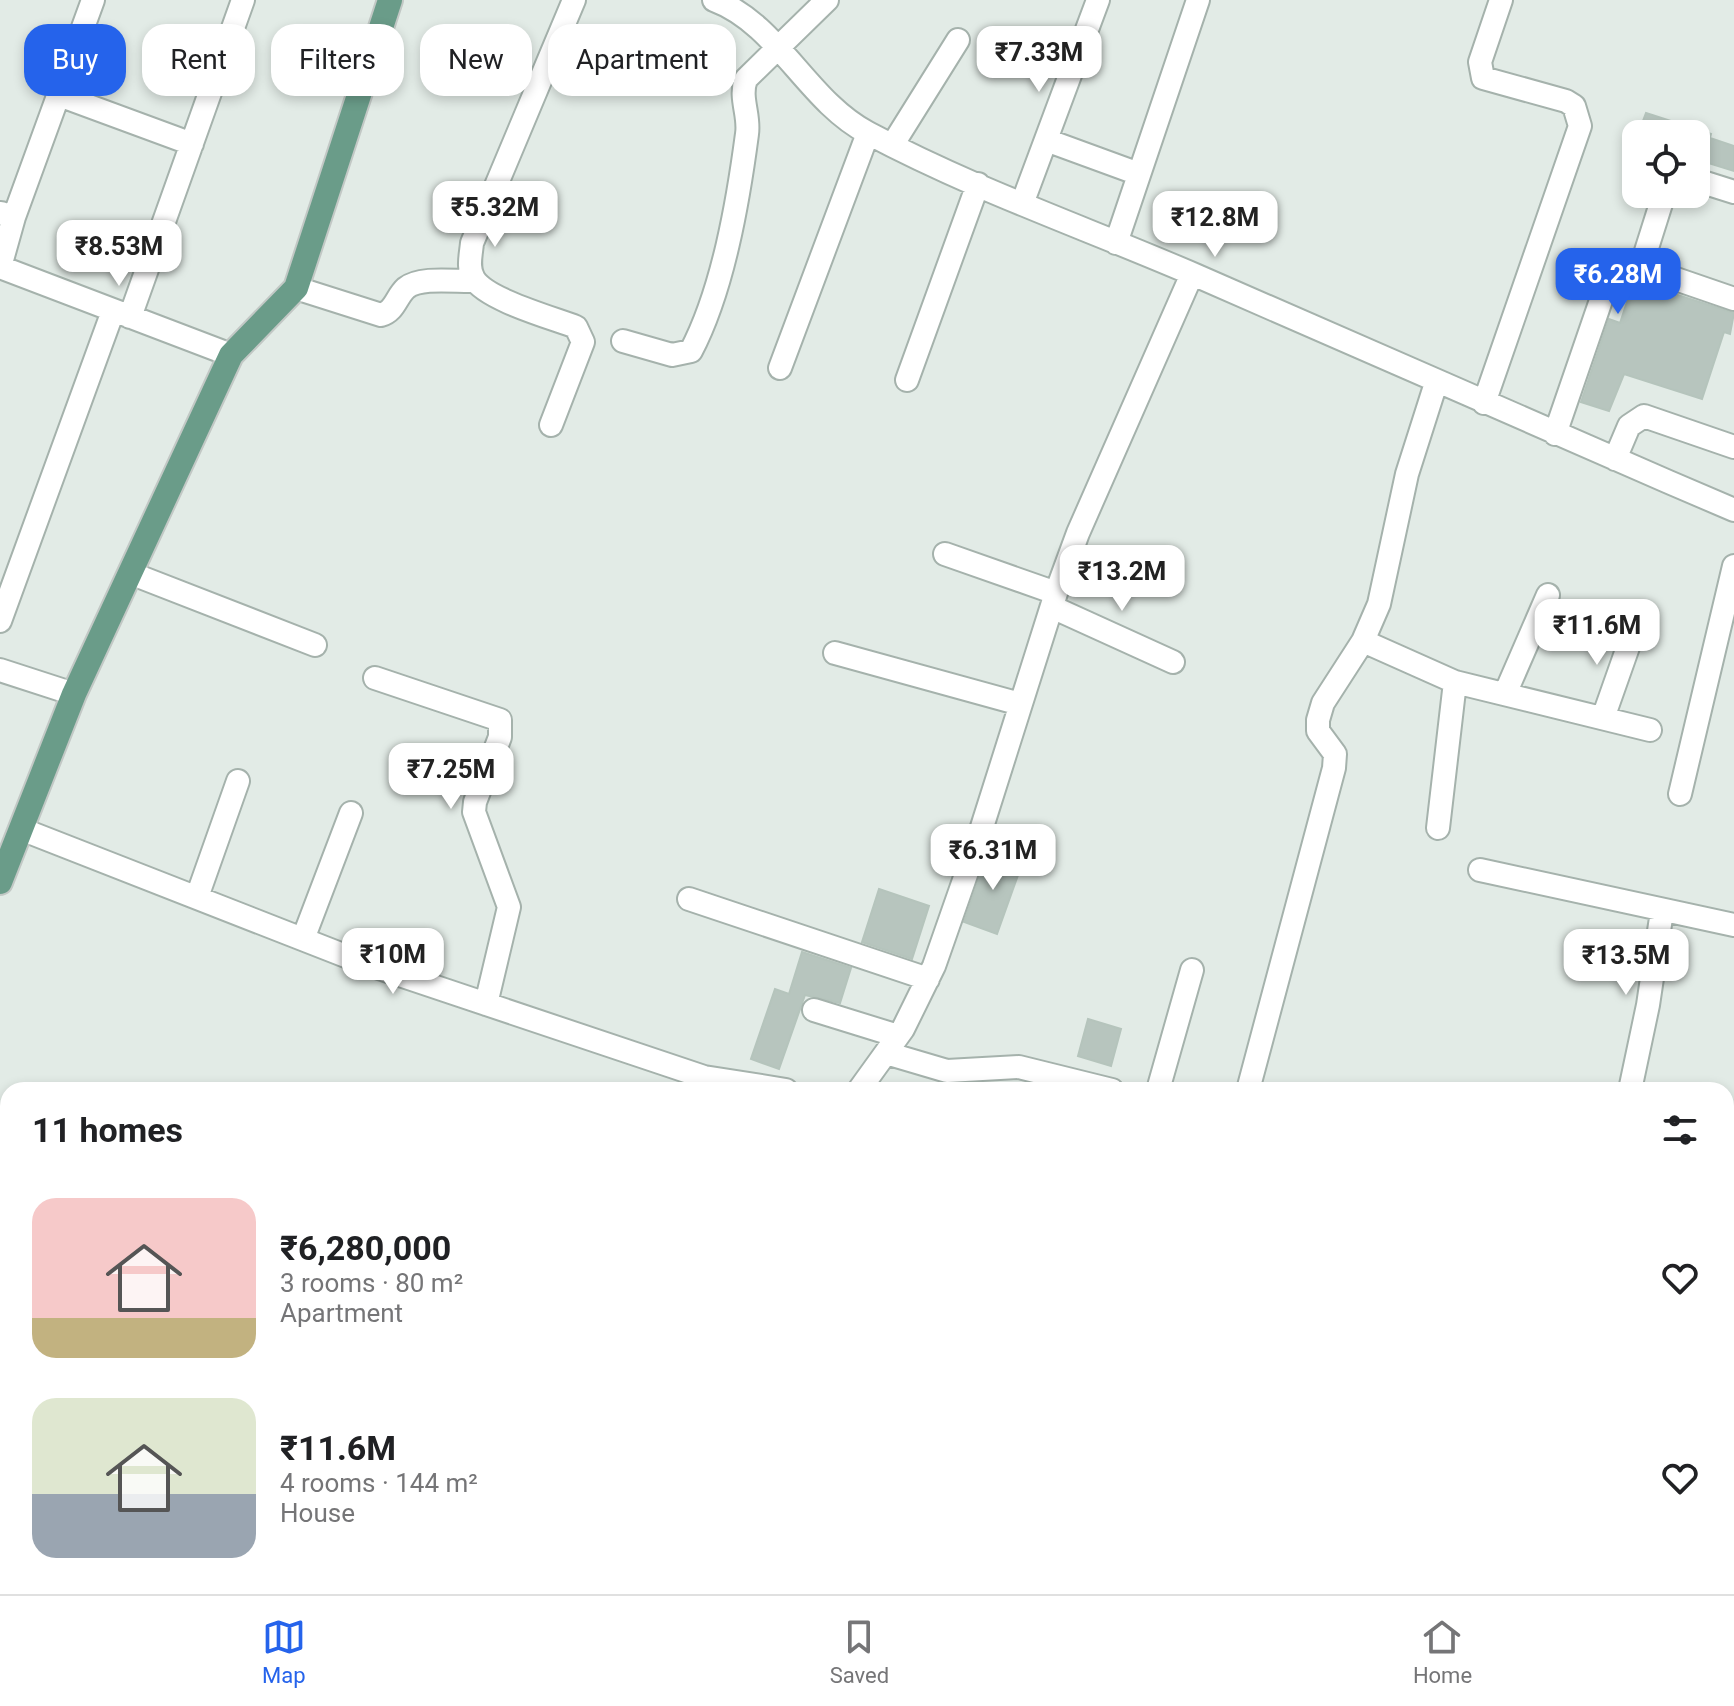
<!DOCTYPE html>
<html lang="en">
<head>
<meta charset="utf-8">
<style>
	:root { --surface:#fff; --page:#f6f6f6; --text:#202124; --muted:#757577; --line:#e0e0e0; --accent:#2563eb }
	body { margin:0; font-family:Roboto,sans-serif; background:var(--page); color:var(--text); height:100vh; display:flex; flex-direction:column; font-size:30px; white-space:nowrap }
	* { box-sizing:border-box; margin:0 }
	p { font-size:26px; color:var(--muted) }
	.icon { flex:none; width:44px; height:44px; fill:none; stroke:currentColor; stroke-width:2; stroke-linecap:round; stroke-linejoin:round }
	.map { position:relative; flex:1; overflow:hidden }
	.panel { position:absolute; left:0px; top:1082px; width:1734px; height:512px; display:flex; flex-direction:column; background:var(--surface); border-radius:24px 24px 0 0; box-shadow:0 4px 12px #0003 }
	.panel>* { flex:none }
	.guide { position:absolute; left:24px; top:24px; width:800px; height:72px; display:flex; gap:16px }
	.tools { position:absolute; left:1622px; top:120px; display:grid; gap:16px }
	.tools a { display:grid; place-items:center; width:88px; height:88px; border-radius:16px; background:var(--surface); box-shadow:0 4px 12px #0003; font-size:40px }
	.price { position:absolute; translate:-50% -68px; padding:0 18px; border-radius:16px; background:#fff; color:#222; font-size:26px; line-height:52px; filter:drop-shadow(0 2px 4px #0008) }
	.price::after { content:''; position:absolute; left:50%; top:48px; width:24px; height:18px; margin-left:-12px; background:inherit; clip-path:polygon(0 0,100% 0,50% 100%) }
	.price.selected { background:var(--accent); color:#fff }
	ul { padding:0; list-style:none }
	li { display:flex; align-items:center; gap:24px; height:200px; padding:0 32px }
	li span { display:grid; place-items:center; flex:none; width:224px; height:160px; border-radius:24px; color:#555 }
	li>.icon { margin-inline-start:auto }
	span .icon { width:96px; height:96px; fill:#fffc; stroke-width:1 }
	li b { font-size:34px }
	h2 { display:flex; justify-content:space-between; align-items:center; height:96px; padding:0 32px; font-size:34px }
	.chip { padding:0 28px; border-radius:24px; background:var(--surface); box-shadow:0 4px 12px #0003; font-size:28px; line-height:72px }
	.chip.selected { background:var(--accent); color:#fff }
	.tabs { display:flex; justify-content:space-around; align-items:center; height:112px; border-top:2px solid var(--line); background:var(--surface); font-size:22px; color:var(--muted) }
	.tabs a { display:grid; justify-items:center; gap:4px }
	.tabs .selected { color:var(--accent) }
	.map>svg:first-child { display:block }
	.building { fill:#b7c5be; stroke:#b5c4bc; stroke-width:2 }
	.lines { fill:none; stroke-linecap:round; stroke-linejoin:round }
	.minor-casing { stroke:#a5b2ac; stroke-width:26 }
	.major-casing { stroke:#c2c8c5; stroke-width:28 }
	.minor { stroke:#fff; stroke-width:22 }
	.major { stroke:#6a9c89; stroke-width:24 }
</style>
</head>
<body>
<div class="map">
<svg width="1734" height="1594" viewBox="0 0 1734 1594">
	<rect width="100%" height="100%" fill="#e2ebe6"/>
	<path class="building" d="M 1646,113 L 1711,134 L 1710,138 L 1734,146 L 1734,171 L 1702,161 L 1696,166 L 1696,134 L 1638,134 Z
		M 1634,281 L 1734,313 L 1730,334 L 1724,332 L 1702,399 L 1624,374 L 1609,411 L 1581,402 L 1609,319 L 1620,323 Z
		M 989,850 L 1023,861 L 997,934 L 964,922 Z
		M 879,889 L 929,906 L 912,959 L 862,942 Z
		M 802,952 L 851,968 L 840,1003 L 805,995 L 779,1069 L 751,1059 L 775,989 L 789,994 Z
		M 1088,1019 L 1121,1029 L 1111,1066 L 1078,1056 Z"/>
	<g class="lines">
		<defs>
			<path id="minor" d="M 714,0 C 778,24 807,101 868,133 C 973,189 1086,228 1195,275 C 1375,354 1554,433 1734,510
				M 59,95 L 192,144
				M 1046,140 L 1139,174
				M 893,144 L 958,40
				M 1696,180 L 1734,192
				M 1022,204 L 1098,0
				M 1,213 L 14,217 L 93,0
				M 14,217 L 0,267 L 231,355
				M 1116,243 L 1198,0
				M 1641,267 L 1664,194
				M 296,288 L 381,315 C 395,311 396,297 406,288 C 421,276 457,282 475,281
				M 130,317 L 243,0
				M 623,341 L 672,355 L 691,351 C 723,290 738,202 747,134 C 750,115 739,98 746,79 L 827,0
				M 780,368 L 868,133
				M 907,380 L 978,184
				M 1484,403 L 1580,126 L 1574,106 L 1566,101 L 1483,78 L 1480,62 L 1501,0
				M 551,425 L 583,342 L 576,327 C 553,318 487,300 474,279 C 467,268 471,255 472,243 L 574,0
				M 1555,434 L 1610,274 L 1626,267 L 1641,267 L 1734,299
				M 1615,459 L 1629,426 L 1644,416 L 1734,447
				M 945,554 L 1056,593
				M 130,573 L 315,645
				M 1052,607 L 1173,662
				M 0,621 L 113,311
				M 1363,641 L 1455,682 L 1650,730
				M 835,653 L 1020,704
				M 0,670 L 74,694
				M 375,678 L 500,720 L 500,737 L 475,802 L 474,812 L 509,907 L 486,1004
				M 1505,694 L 1548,595
				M 1603,718 L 1634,630
				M 1680,794 L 1734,566
				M 1438,828 L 1455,682
				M 21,829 L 361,962 L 704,1077 L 786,1090
				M 1480,870 L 1734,925
				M 197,897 L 238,781
				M 689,899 L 928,979
				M 303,939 L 351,813
				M 814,1010 L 898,1036
				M 886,1053 L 947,1071 L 1019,1067 L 1112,1090
				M 859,1090 L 903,1029 L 934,966 L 976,846 L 1056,593 L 1078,533 L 1192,274
				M 1158,1090 L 1192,970
				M 1248,1090 L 1334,768 L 1335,754 L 1318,731 L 1318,720 L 1323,703 L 1363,641 L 1379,604 L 1407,474 L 1436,383
				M 1630,1090 L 1648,1005 L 1662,911
				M 1726,1433 L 1734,1435
				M 0,1445 L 8,1448
				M 0,1585 L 27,1594
				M 810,1586 L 827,1594
				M 1499,1586 L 1523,1594
				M 144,1594 L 147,1586
				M 1072,1594 L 1075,1586
				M 1450,1594 L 1453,1586
				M 1568,1594 L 1571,1586
				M 1659,1594 L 1661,1586"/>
			<path id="major" d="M 0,882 L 74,694 L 231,355 L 296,288 L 390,0"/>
		</defs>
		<use href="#minor" class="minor-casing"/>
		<use href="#major" class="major-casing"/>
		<use href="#minor" class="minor"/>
		<use href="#major" class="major"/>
	</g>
</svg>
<div class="tools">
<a><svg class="icon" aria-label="locate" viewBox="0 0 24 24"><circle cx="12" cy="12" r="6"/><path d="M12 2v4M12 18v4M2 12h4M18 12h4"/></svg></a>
</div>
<b class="price" style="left:1039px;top:94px">₹7.33M</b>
<b class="price" style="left:495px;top:249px">₹5.32M</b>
<b class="price" style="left:1215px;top:259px">₹12.8M</b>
<b class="price" style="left:119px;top:288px">₹8.53M</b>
<b class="price selected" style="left:1618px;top:316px">₹6.28M</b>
<b class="price" style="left:1122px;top:613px">₹13.2M</b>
<b class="price" style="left:1597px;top:667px">₹11.6M</b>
<b class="price" style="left:451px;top:811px">₹7.25M</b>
<b class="price" style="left:993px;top:892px">₹6.31M</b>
<b class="price" style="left:393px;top:996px">₹10M</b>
<b class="price" style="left:1626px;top:997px">₹13.5M</b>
<div class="guide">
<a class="chip selected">Buy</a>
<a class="chip">Rent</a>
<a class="chip">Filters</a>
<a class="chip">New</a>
<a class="chip">Apartment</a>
</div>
<section class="panel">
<h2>11 homes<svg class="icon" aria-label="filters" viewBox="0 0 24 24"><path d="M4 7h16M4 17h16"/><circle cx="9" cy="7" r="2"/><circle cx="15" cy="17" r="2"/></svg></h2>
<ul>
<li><span style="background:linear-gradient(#f6c9c9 75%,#c2b280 0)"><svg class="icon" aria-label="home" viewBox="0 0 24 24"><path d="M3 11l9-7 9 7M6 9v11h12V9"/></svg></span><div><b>₹6,280,000</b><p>3 rooms · 80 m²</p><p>Apartment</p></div><svg class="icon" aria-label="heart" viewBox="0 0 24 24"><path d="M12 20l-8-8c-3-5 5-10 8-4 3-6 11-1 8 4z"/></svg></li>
<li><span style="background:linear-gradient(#dfe7d0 60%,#9aa5b1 0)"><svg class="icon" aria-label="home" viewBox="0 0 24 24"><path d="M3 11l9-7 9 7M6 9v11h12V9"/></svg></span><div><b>₹11.6M</b><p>4 rooms · 144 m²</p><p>House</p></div><svg class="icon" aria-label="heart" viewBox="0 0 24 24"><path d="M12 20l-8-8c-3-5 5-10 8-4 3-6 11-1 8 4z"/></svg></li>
</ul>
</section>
</div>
<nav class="tabs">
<a class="selected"><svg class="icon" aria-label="map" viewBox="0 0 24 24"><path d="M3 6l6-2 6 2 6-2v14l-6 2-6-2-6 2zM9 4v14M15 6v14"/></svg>Map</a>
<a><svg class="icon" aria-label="saved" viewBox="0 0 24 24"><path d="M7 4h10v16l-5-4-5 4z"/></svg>Saved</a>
<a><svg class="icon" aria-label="home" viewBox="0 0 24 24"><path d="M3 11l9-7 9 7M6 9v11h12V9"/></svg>Home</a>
</nav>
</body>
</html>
